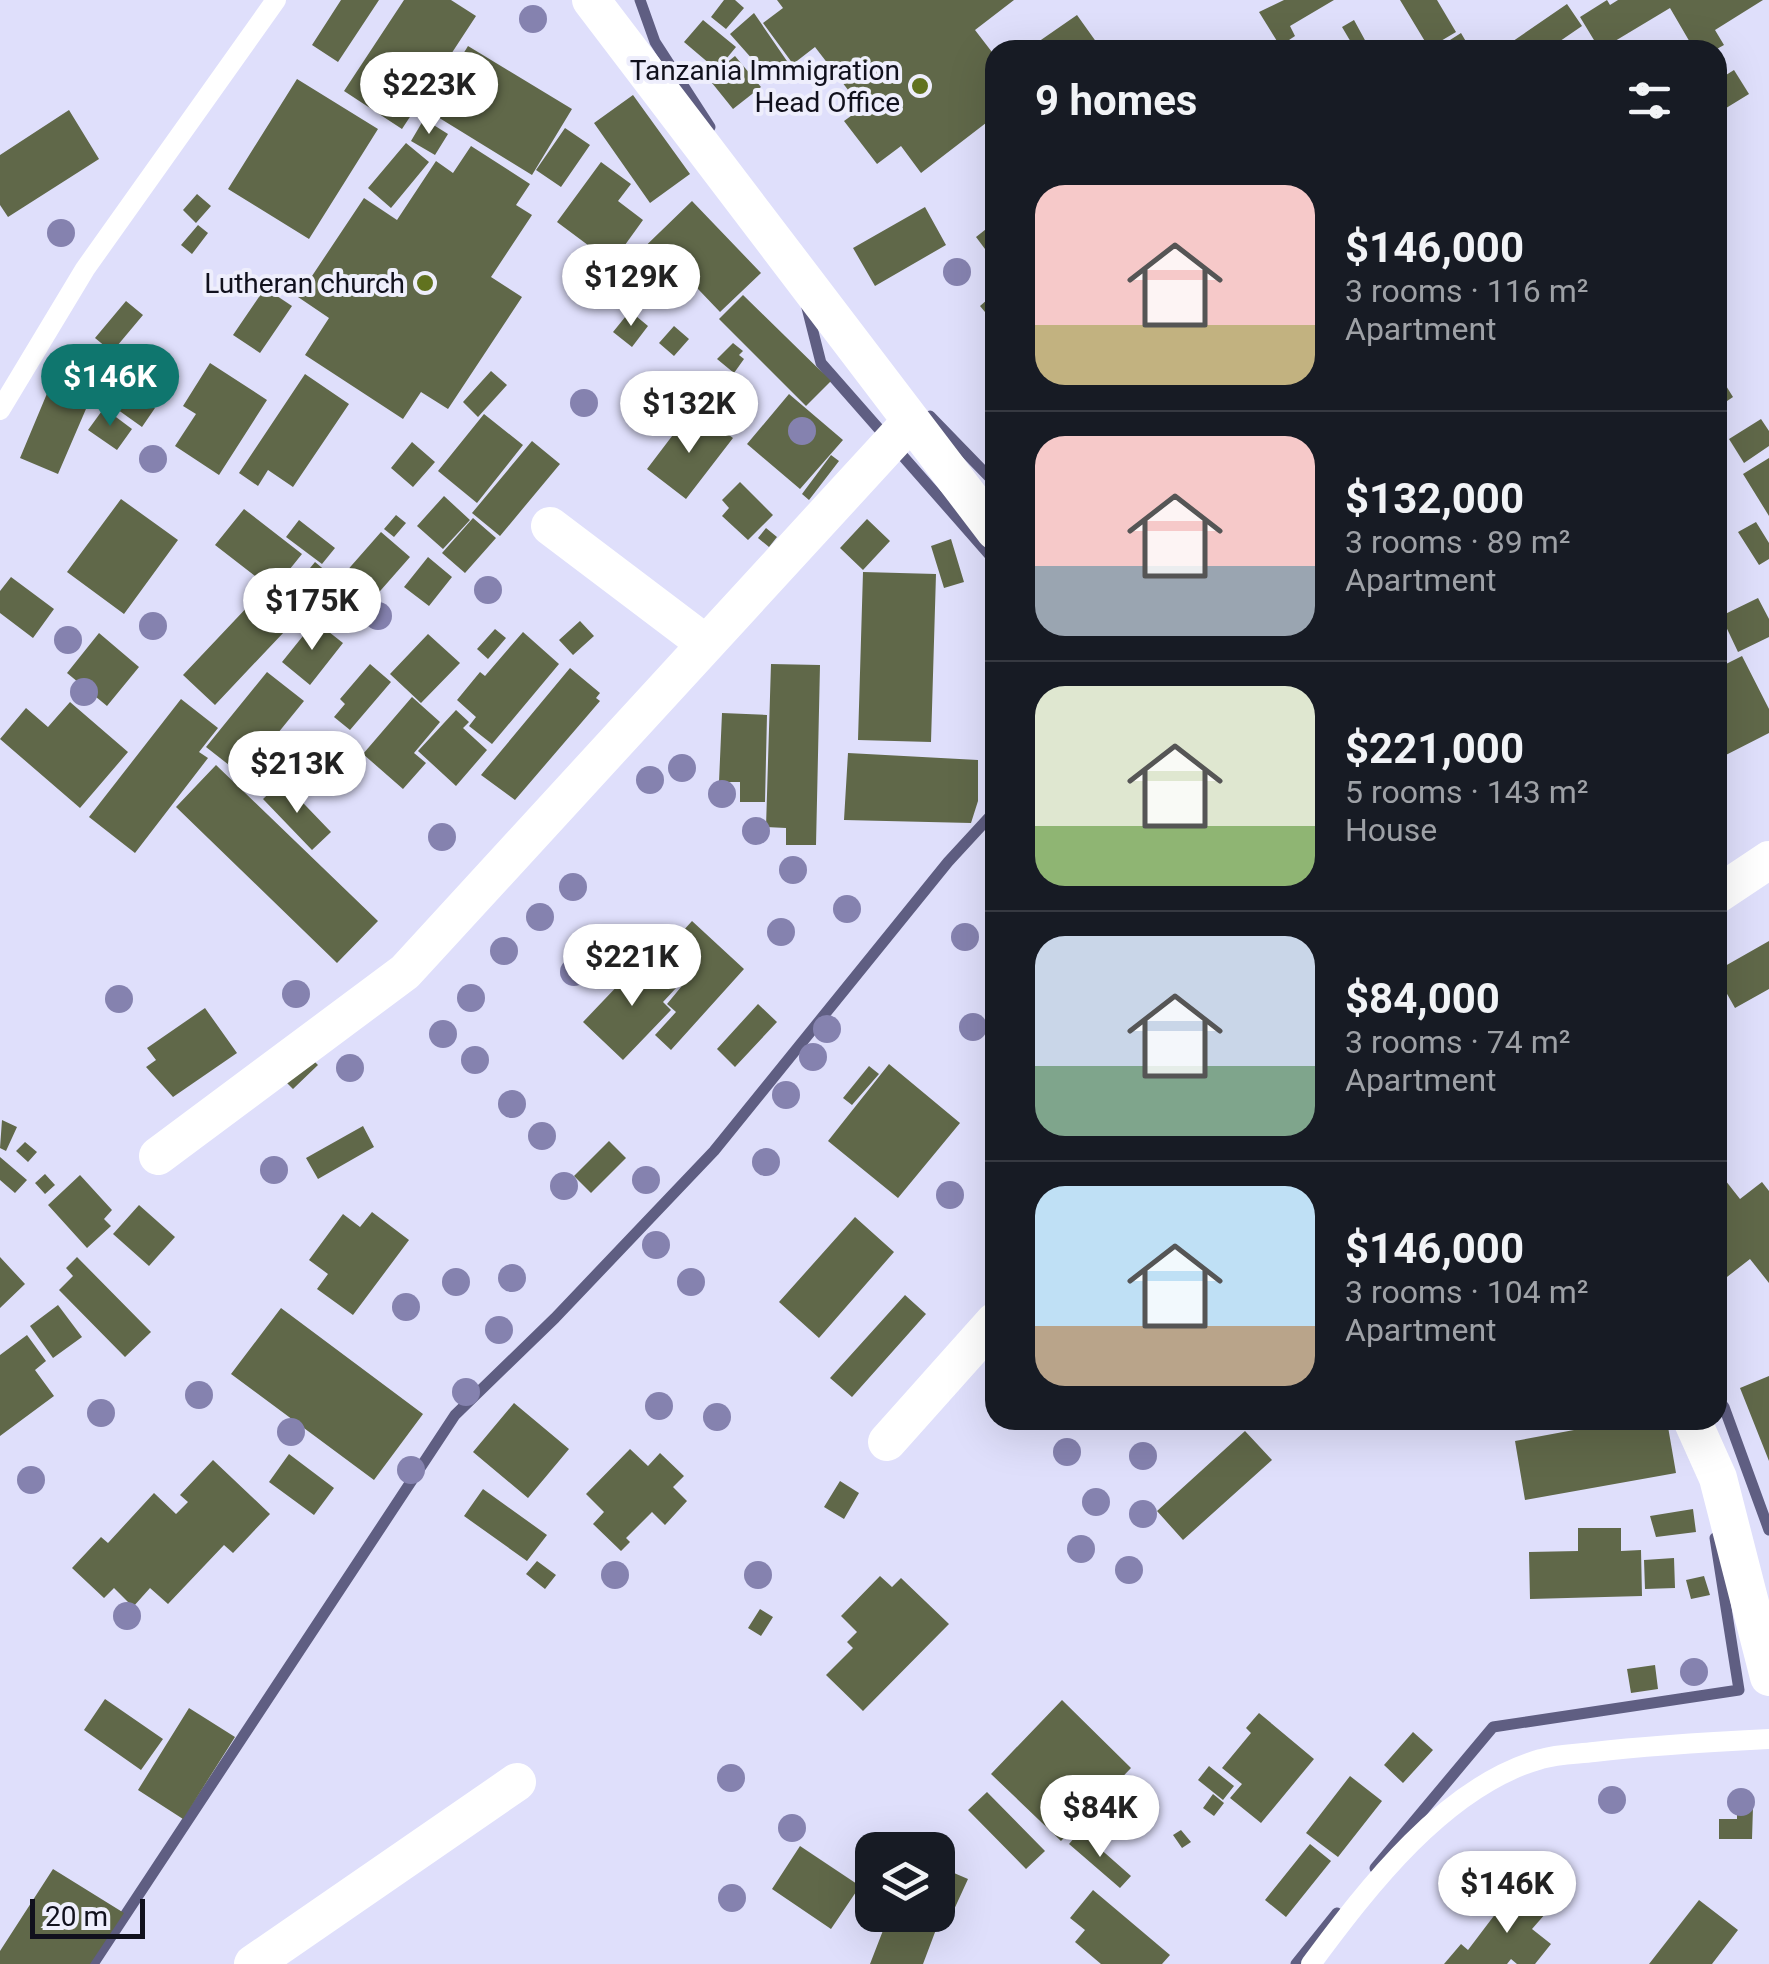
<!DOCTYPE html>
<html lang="en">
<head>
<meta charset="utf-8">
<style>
	:root { --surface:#171b24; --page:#20242c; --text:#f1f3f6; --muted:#9ea1a6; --line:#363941; --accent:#0f766e }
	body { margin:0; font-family:Roboto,sans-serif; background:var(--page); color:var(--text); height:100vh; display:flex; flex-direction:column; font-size:38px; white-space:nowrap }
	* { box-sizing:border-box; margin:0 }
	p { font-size:32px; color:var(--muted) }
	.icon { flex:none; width:55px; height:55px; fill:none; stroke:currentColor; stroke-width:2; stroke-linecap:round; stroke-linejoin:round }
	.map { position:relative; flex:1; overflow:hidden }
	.side { position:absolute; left:985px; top:40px; width:742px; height:1390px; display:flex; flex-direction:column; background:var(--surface); border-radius:30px; box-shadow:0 10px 40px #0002 }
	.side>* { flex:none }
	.tools { position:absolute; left:855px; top:1832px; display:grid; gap:20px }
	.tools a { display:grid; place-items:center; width:100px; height:100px; border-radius:20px; background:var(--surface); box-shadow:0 10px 40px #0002; font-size:50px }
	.scale { position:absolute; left:30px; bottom:25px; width:115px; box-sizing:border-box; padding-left:10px; border:5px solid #11111d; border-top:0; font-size:28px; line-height:35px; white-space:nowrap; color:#11111d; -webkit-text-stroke:8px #eeeefc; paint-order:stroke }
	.price { position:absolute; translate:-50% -85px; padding:0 22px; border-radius:35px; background:#fff; color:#222; font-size:32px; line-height:65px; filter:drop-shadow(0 2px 5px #0008) }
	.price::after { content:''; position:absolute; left:50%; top:60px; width:30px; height:22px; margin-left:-15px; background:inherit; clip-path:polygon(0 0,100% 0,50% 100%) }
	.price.selected { background:var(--accent); color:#fff }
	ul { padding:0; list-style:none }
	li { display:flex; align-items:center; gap:30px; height:250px; padding:0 50px }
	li+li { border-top:2px solid var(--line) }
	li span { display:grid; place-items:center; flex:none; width:280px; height:200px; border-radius:30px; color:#555 }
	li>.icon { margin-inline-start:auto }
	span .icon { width:120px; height:120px; fill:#fffc; stroke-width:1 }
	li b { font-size:42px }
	h2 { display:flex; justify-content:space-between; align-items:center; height:120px; padding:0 50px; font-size:42px }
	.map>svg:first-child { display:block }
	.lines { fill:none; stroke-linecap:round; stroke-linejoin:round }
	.stream { stroke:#5f5e82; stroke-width:11 }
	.building { fill:#606849 }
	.service { stroke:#fff; stroke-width:20 }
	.minor { stroke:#fff; stroke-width:38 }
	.tree { fill:#8582af }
	.poi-dot { fill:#61721f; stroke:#eeeefc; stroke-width:4 }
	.labels { text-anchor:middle; stroke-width:8; stroke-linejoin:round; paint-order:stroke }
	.poi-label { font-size:28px; fill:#11111d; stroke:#eeeefc; text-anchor:end }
</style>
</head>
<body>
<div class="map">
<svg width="1769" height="1964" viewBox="0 0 1769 1964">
	<rect width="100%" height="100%" fill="#dfdffb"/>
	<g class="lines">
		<path class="stream" d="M 640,0 L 655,42 L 710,127
			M 806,304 L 821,363 L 995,561
			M 930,416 L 995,483
			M 1718,1399 L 1724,1407 L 1769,1530
			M 1375,1868 L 1493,1727 L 1739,1690 L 1715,1538
			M 93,1964 L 455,1415 L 555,1318 L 714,1151 L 948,862 L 995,811
			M 1296,1964 L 1337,1913"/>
	</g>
	<path class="building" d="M 341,0 L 379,0 L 338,62 L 312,45 Z
		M 404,0 L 451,0 L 476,16 L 402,129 L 344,91 Z
		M 724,0 L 735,0 L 744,8 L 726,29 L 711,17 Z
		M 777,0 L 1014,0 L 975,30 L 995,56 L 995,116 L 921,173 L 901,146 L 877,164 L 844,121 L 862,108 L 815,47 L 793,64 L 763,23 L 783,8 Z
		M 1284,0 L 1334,0 L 1290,26 L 1295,36 L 1280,46 L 1259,12 Z
		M 1400,0 L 1437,0 L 1456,32 L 1429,48 Z
		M 1607,0 L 1610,5 L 1618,0 L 1763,0 L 1715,30 L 1724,45 L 1715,50 L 1701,50 L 1696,41 L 1691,44 L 1670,8 L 1600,50 L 1580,17 Z
		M 1567,4 L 1582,26 L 1547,50 L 1500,50 Z
		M 754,13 L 789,64 L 771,80 L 730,34 Z
		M 1077,15 L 1102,50 L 1044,50 L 1038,42 Z
		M 703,20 L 736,47 L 717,70 L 684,42 Z
		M 1354,20 L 1366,42 L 1355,49 L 1342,27 Z
		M 1461,33 L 1471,50 L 1442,50 L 1439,47 Z
		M 468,46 L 572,109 L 532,175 L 428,111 Z
		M 735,56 L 761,87 L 733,109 L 708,78 Z
		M 1734,70 L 1749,94 L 1718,113 L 1718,80 Z
		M 297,79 L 378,129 L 309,239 L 228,189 Z
		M 633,95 L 690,174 L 650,203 L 594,123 Z
		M 69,110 L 99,159 L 8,217 L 0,205 L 0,155 Z
		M 424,119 L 448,134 L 435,155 L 411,141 Z
		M 565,128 L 590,145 L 561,187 L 536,170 Z
		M 406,143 L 429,162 L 391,208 L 368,188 Z
		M 471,146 L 530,184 L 516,205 L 532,215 L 491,277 L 522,297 L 448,409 L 421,392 L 403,419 L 305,355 L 329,318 L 298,297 L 364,198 L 397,220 L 436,161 L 453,173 Z
		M 601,162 L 631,184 L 618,201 L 643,220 L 612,263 L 557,222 Z
		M 197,194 L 211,206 L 196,223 L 183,210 Z
		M 692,201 L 761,273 L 720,312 L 677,267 L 653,289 L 628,263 Z
		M 925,207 L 946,245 L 875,286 L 853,248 Z
		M 995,222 L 995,248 L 988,253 L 976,237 Z
		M 198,225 L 208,233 L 192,254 L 181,245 Z
		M 265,288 L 292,306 L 260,353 L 233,335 Z
		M 995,293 L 995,324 L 980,306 Z
		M 743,295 L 831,381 L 806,406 L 719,319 Z
		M 126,301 L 143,315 L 112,352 L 95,338 Z
		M 630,311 L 648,326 L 632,347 L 613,332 Z
		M 674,326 L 689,339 L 674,356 L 659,343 Z
		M 733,343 L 743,351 L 739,355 L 744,359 L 734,373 L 717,359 Z
		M 210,363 L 267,400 L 219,475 L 175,446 L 196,414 L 183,406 Z
		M 491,371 L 507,385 L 478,417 L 463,402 Z
		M 56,372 L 95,388 L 58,474 L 20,458 Z
		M 1718,373 L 1733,397 L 1718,407 Z
		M 305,374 L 349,404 L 293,487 L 268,470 L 258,486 L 239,473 Z
		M 120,384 L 155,408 L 142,427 L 107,402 Z
		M 789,394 L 843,440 L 800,489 L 747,444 Z
		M 104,408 L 132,429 L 117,450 L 88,430 Z
		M 484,414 L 523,445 L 477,503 L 438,471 Z
		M 685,419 L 698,430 L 707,419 L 733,438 L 686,499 L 647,469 Z
		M 1761,419 L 1769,431 L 1769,446 L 1744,463 L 1729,439 Z
		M 532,441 L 560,464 L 500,536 L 472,513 Z
		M 412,442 L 435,462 L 413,487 L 391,468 Z
		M 831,455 L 839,461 L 809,500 L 802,494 Z
		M 1769,458 L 1769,516 L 1743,474 Z
		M 740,482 L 773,515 L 748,540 L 722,516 L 729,508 L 722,500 Z
		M 444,496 L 470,520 L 443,549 L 417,526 Z
		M 121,499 L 178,540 L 124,614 L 67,572 Z
		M 244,509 L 302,554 L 273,590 L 215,545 Z
		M 396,515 L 406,523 L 394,537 L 384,529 Z
		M 473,518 L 496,538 L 465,573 L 442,553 Z
		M 867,519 L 890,541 L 863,570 L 840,548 Z
		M 299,520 L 335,548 L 322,564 L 286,537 Z
		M 1756,522 L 1769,543 L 1769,559 L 1759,565 L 1738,532 Z
		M 766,528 L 777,537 L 769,547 L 758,538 Z
		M 381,532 L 410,557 L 359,615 L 330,590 Z
		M 951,539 L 964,582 L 944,588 L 931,546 Z
		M 428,557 L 452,577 L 429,606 L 404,587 Z
		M 315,562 L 333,577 L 315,600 L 296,585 Z
		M 863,572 L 936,574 L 931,742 L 858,740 Z
		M 11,577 L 54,609 L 33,638 L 0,613 L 0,591 Z
		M 1758,598 L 1769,619 L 1769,637 L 1738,652 L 1721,616 Z
		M 252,602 L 284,632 L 215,705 L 183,675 Z
		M 315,621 L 343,643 L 310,685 L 282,662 Z
		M 580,621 L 594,636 L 573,655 L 559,640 Z
		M 495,629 L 506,638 L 488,659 L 477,649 Z
		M 523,632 L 559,664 L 492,744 L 469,726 L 476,717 L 457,700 L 480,672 L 485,676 Z
		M 99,633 L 139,667 L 107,706 L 67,673 Z
		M 428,634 L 460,663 L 421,703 L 390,674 Z
		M 1742,656 L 1769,709 L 1769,733 L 1718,759 L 1718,668 Z
		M 370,664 L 391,682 L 350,730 L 334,717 L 345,704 L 340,699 Z
		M 771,664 L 820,665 L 816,845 L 786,845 L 786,828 L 766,827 Z
		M 570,668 L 600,693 L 596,698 L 600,701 L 515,800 L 481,775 Z
		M 267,672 L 304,701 L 243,776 L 206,747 Z
		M 412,697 L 440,722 L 414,753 L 426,763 L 403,789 L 363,754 Z
		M 181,699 L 218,728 L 199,752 L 208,758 L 135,853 L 89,817 Z
		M 70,702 L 128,752 L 80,808 L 0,739 L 26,708 L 48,727 Z
		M 456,710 L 469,722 L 463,728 L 487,750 L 456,786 L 418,751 Z
		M 722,713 L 767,715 L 765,802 L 740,802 L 740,782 L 719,782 Z
		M 848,753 L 978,760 L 978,801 L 971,823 L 844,820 Z
		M 216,765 L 378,921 L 337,963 L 176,807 Z
		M 282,781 L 331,832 L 312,850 L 263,799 Z
		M 692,921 L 744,969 L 671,1050 L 655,1035 L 676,1012 L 667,1004 L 681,987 L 654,963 Z
		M 1769,941 L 1769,989 L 1735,1008 L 1718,978 L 1718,970 Z
		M 644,958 L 676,988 L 663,1002 L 671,1010 L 623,1060 L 583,1022 Z
		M 758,1004 L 777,1022 L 735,1067 L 717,1049 Z
		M 205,1008 L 237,1053 L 173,1097 L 146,1067 L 156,1060 L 147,1048 Z
		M 308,1055 L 318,1065 L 293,1089 L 283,1079 Z
		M 889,1064 L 960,1123 L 898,1198 L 828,1141 Z
		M 869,1066 L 879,1074 L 852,1105 L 843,1098 Z
		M 2,1120 L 17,1127 L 6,1151 L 0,1148 Z
		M 363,1126 L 374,1147 L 318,1179 L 306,1158 Z
		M 609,1141 L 626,1158 L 591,1193 L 574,1176 Z
		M 25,1142 L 37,1152 L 28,1162 L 16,1151 Z
		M 0,1157 L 27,1180 L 15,1193 L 0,1180 Z
		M 1718,1171 L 1740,1199 L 1762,1182 L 1769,1191 L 1769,1283 L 1750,1259 L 1718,1284 Z
		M 45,1174 L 55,1185 L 45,1194 L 35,1183 Z
		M 80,1175 L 112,1210 L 104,1219 L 111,1226 L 87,1248 L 48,1205 Z
		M 139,1205 L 175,1237 L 149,1266 L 113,1234 Z
		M 372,1212 L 409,1240 L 353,1315 L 317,1289 L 328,1274 L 309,1260 L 343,1214 L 360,1227 Z
		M 855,1217 L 894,1252 L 819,1338 L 779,1302 Z
		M 0,1257 L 25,1284 L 0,1308 Z
		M 77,1257 L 151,1332 L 125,1357 L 59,1290 L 73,1276 L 66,1268 Z
		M 905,1295 L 926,1314 L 852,1397 L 830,1378 Z
		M 58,1305 L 82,1337 L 53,1358 L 30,1326 Z
		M 281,1308 L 423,1414 L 374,1480 L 231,1374 Z
		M 27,1335 L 46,1361 L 35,1370 L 54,1396 L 0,1436 L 0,1355 Z
		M 1769,1376 L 1769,1461 L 1740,1388 Z
		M 514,1403 L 569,1449 L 528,1498 L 473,1452 Z
		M 1628,1420 L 1629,1427 L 1667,1421 L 1676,1473 L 1525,1500 L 1515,1441 Z
		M 1245,1431 L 1272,1460 L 1183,1540 L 1157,1511 Z
		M 630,1449 L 648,1466 L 660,1453 L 684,1476 L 673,1487 L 687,1501 L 665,1525 L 652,1512 L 626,1538 L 630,1542 L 621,1551 L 593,1524 L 604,1512 L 586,1494 Z
		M 289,1454 L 334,1488 L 314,1515 L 269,1482 Z
		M 213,1460 L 270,1514 L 233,1553 L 224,1545 L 168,1604 L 150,1588 L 133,1607 L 114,1588 L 104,1598 L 72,1568 L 101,1537 L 108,1543 L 154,1493 L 176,1514 L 188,1502 L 180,1495 Z
		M 840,1481 L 859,1493 L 844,1519 L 824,1507 Z
		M 483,1489 L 547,1535 L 527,1561 L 464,1516 Z
		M 1693,1509 L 1696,1532 L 1656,1537 L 1650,1516 Z
		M 1578,1528 L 1621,1528 L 1621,1551 L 1641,1550 L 1642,1596 L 1530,1599 L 1529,1552 L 1578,1551 Z
		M 1674,1558 L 1675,1588 L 1645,1589 L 1644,1560 Z
		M 537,1561 L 556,1575 L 545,1589 L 526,1574 Z
		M 880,1576 L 892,1587 L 901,1578 L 949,1624 L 863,1711 L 826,1675 L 853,1648 L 847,1642 L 857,1632 L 841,1616 Z
		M 1704,1576 L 1710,1595 L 1691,1599 L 1686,1580 Z
		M 760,1609 L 773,1617 L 761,1636 L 748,1628 Z
		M 1655,1665 L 1658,1689 L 1631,1693 L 1627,1669 Z
		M 105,1699 L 163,1739 L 141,1770 L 84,1730 Z
		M 1062,1700 L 1131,1768 L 1061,1841 L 991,1774 Z
		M 189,1708 L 235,1737 L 183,1819 L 138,1790 Z
		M 1259,1713 L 1314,1759 L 1261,1823 L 1230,1798 L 1242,1784 L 1222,1768 L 1251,1733 L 1246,1728 Z
		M 1413,1732 L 1433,1750 L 1403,1783 L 1384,1765 Z
		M 1209,1766 L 1234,1786 L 1223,1800 L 1198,1780 Z
		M 1350,1776 L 1382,1801 L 1338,1857 L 1306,1833 Z
		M 987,1792 L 1045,1851 L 1026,1869 L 968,1810 Z
		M 1213,1794 L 1224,1803 L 1214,1816 L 1203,1808 Z
		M 1737,1806 L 1753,1807 L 1752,1839 L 1719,1839 L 1719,1819 L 1737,1819 Z
		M 1181,1830 L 1191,1842 L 1182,1848 L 1173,1835 Z
		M 1080,1831 L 1131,1876 L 1120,1888 L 1069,1844 Z
		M 1310,1844 L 1331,1861 L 1286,1917 L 1265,1900 Z
		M 800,1846 L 860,1886 L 831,1929 L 772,1889 Z
		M 940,1867 L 968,1879 L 952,1914 L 938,1907 Z
		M 53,1869 L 124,1913 L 90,1964 L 0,1964 L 0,1951 Z
		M 1515,1888 L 1546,1913 L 1532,1929 L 1551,1944 L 1535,1964 L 1517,1964 L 1511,1959 L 1507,1964 L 1444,1964 L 1461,1944 L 1468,1950 Z
		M 1093,1890 L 1170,1955 L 1162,1964 L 1101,1964 L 1075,1942 L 1085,1930 L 1070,1918 Z
		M 1699,1900 L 1738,1930 L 1712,1964 L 1649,1964 Z
		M 938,1909 L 943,1911 L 923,1964 L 870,1964 L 889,1915 L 938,1915 Z"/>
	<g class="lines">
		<path class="service" d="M 0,410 L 85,269 L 276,0
			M 1311,1964 C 1368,1887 1445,1786 1541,1759 C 1557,1754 1577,1754 1594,1752 C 1652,1745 1710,1742 1769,1739"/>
		<path class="minor" d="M 591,0 L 995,531
			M 550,526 L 706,644
			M 1718,894 L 1769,860
			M 158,1156 L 405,972 L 911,421
			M 1692,1420 L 1718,1478 L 1769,1677
			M 887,1442 L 995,1321
			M 253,1964 L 517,1782"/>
	</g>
	<g class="tree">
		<circle cx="533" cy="19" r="14"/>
		<circle cx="61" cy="233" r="14"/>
		<circle cx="957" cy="272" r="14"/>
		<circle cx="584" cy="403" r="14"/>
		<circle cx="802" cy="431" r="14"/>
		<circle cx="153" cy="459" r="14"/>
		<circle cx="488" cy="590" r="14"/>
		<circle cx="378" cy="616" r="14"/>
		<circle cx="153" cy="626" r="14"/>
		<circle cx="68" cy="640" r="14"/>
		<circle cx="84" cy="692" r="14"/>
		<circle cx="682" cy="768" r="14"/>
		<circle cx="650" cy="780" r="14"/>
		<circle cx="722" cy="794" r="14"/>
		<circle cx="756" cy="831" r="14"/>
		<circle cx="442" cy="837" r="14"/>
		<circle cx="793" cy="870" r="14"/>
		<circle cx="573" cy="887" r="14"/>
		<circle cx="847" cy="909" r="14"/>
		<circle cx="540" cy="917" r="14"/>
		<circle cx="781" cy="932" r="14"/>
		<circle cx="965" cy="937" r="14"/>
		<circle cx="504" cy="951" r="14"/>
		<circle cx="574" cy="972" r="14"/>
		<circle cx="296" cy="994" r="14"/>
		<circle cx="471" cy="998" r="14"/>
		<circle cx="119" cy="999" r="14"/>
		<circle cx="973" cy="1027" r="14"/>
		<circle cx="827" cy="1029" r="14"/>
		<circle cx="443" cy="1034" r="14"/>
		<circle cx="813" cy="1057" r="14"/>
		<circle cx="475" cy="1060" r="14"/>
		<circle cx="350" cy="1068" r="14"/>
		<circle cx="786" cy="1095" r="14"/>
		<circle cx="512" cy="1104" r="14"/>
		<circle cx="542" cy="1136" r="14"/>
		<circle cx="766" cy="1162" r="14"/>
		<circle cx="274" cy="1170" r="14"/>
		<circle cx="646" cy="1180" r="14"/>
		<circle cx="564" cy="1186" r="14"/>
		<circle cx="950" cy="1195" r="14"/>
		<circle cx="656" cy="1245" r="14"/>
		<circle cx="512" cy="1278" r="14"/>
		<circle cx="456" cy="1282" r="14"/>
		<circle cx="691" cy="1282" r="14"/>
		<circle cx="406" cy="1307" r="14"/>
		<circle cx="499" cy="1330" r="14"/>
		<circle cx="466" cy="1392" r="14"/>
		<circle cx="199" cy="1395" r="14"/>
		<circle cx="659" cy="1406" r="14"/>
		<circle cx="101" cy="1413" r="14"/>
		<circle cx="717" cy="1417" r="14"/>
		<circle cx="291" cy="1432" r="14"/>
		<circle cx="1067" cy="1452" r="14"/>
		<circle cx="1143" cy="1456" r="14"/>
		<circle cx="411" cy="1470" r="14"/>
		<circle cx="31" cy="1480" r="14"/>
		<circle cx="1096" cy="1502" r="14"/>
		<circle cx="1143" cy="1514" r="14"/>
		<circle cx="1081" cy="1549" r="14"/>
		<circle cx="1129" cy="1570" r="14"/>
		<circle cx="615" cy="1575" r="14"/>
		<circle cx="758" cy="1575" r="14"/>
		<circle cx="127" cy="1616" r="14"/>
		<circle cx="1694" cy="1672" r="14"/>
		<circle cx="731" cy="1778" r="14"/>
		<circle cx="1612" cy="1800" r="14"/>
		<circle cx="1741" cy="1802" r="14"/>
		<circle cx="792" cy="1828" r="14"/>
		<circle cx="732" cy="1898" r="14"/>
	</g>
	<g class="poi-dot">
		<circle cx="920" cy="86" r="10"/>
		<circle cx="425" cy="283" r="10"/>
	</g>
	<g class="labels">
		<g class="poi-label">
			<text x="900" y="80">Tanzania Immigration<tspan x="900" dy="32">Head Office</tspan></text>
			<text x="405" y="293">Lutheran church</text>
		</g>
	</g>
</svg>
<div class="tools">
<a><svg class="icon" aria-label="layers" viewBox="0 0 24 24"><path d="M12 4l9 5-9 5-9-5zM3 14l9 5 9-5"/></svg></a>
</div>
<div class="scale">20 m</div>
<b class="price" style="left:429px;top:137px">$223K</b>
<b class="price" style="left:631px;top:329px">$129K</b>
<b class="price selected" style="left:110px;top:429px">$146K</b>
<b class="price" style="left:689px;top:456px">$132K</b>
<b class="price" style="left:312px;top:653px">$175K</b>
<b class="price" style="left:297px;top:816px">$213K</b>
<b class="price" style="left:632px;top:1009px">$221K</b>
<b class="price" style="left:1100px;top:1860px">$84K</b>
<b class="price" style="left:1507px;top:1936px">$146K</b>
<section class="side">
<h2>9 homes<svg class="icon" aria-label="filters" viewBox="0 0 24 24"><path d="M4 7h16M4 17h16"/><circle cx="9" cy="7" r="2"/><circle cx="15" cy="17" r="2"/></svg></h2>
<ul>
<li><span style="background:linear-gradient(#f6c9c9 70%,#c2b280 0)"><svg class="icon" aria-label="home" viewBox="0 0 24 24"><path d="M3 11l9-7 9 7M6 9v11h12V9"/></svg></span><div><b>$146,000</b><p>3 rooms · 116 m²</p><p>Apartment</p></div></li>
<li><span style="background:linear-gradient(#f6c9c9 65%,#9aa5b1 0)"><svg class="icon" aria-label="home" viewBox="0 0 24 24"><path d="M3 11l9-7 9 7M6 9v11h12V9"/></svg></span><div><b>$132,000</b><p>3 rooms · 89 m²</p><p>Apartment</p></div></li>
<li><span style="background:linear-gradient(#dfe7d0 70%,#8fb573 0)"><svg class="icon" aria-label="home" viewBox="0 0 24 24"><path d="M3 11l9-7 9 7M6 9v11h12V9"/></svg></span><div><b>$221,000</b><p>5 rooms · 143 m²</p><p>House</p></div></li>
<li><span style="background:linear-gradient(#c9d6e8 65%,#7fa58c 0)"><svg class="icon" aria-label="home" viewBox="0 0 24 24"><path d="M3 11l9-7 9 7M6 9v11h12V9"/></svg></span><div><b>$84,000</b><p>3 rooms · 74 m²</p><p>Apartment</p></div></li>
<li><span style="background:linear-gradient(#bfe0f5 70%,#b9a48a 0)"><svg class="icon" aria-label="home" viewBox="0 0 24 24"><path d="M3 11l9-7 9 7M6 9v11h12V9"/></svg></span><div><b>$146,000</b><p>3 rooms · 104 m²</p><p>Apartment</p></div></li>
</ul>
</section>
</div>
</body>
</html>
